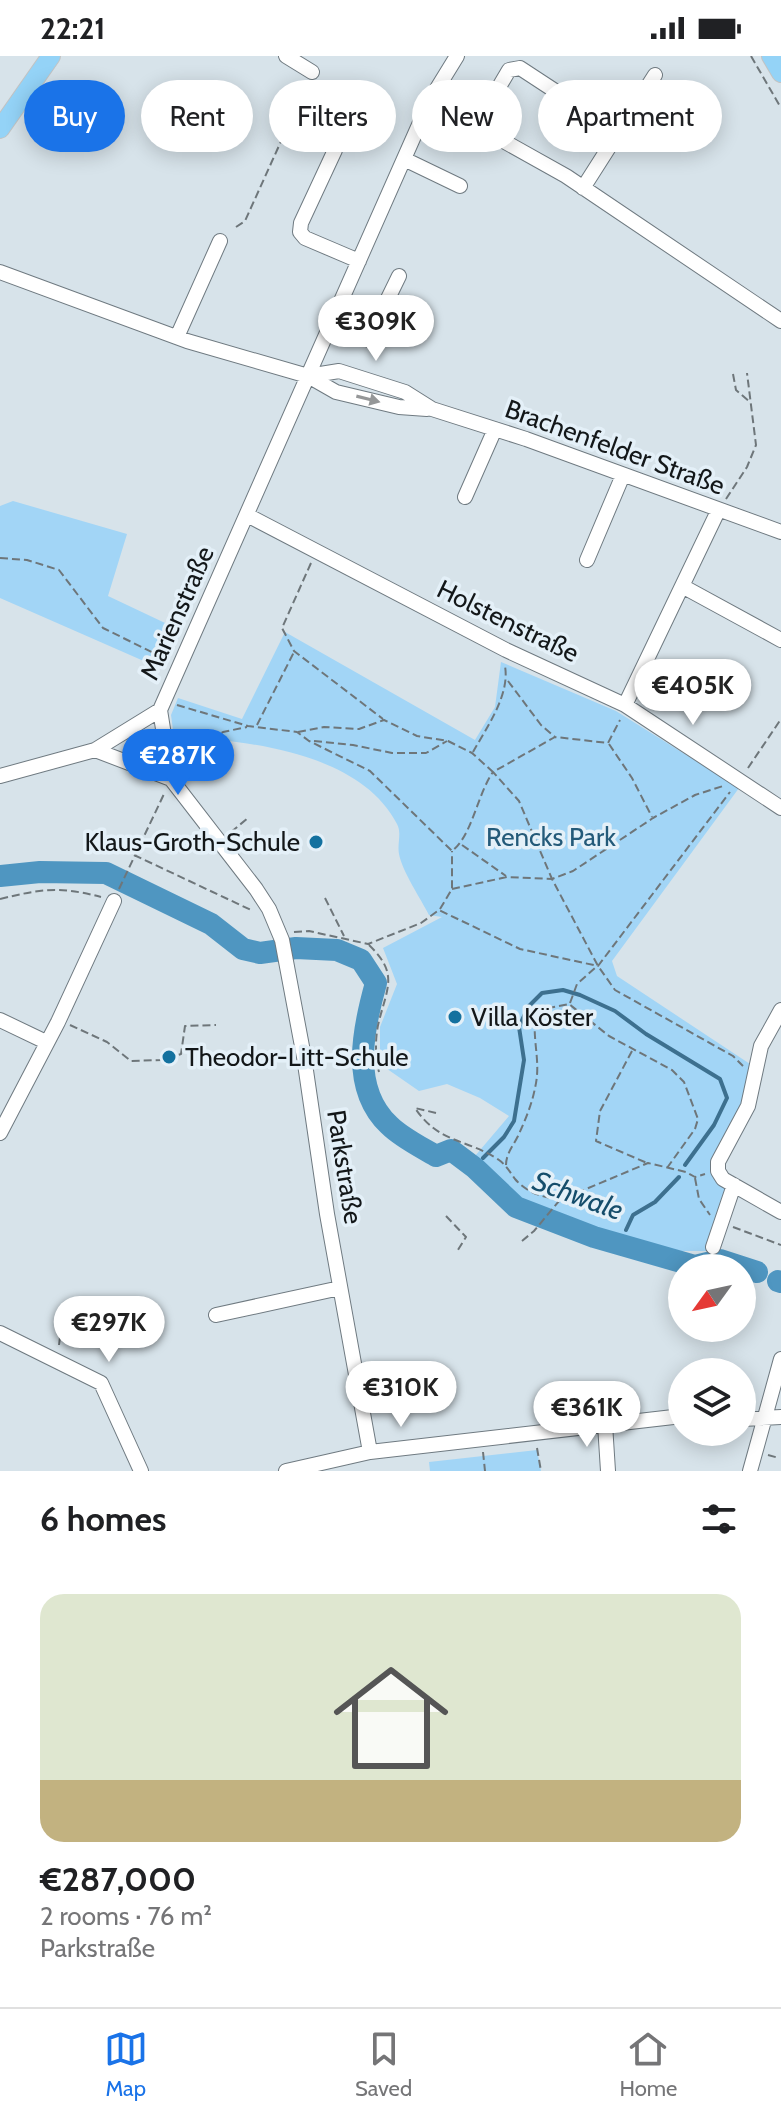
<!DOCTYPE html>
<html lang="en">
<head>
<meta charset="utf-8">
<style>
	:root { --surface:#fff; --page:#f6f6f6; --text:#202124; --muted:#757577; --line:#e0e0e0; --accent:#1a73e8 }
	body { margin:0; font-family:Cabin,sans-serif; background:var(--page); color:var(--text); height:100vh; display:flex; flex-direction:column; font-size:30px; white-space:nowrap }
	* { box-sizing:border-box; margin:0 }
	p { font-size:26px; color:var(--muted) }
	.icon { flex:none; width:44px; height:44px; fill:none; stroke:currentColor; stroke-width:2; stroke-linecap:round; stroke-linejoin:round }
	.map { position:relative; height:1415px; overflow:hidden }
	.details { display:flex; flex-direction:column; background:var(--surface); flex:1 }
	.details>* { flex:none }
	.top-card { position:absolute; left:24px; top:24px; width:734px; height:72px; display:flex; gap:16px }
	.needle { width:52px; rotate:237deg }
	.controls { position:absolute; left:668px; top:1198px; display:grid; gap:16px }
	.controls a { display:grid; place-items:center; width:88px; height:88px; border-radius:50%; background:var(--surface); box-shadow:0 4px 20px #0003; font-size:40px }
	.price { position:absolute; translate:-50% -68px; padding:0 18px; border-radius:28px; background:#fff; color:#222; font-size:26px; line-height:52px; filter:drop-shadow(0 2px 4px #0008) }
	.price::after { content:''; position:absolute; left:50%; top:48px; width:24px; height:18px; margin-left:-12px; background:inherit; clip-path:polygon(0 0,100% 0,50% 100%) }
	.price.selected { background:var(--accent); color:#fff }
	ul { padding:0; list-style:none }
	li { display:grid; align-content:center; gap:16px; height:424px; padding:0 40px }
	li span { display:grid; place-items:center; height:248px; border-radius:24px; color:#555 }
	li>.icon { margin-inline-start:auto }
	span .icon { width:144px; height:144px; fill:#fffc; stroke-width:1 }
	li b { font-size:34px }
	h2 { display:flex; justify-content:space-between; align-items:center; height:96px; padding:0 40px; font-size:34px }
	.pill { padding:0 28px; border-radius:36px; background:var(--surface); box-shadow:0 4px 20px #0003; font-size:28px; line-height:72px }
	.pill.selected { background:var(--accent); color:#fff }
	.status { display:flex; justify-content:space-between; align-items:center; height:56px; padding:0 40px; background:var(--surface); direction:ltr }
	.status svg { height:22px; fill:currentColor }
	.tab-bar { display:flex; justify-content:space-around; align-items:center; height:112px; border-top:2px solid var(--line); background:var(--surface); font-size:22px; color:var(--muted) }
	.tab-bar a { display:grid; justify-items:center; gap:4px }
	.tab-bar .selected { color:var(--accent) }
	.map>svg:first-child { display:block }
	.green { fill:#a2d5f6 }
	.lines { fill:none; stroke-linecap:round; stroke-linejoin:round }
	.stream { stroke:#3d708f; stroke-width:4 }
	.river { stroke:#4f96c1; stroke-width:22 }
	.minor-casing { stroke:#6f7a81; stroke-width:16 }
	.major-casing { stroke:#c2c3c3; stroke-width:20 }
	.path { stroke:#6e767a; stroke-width:2; stroke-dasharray:8 4; stroke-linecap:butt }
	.minor { stroke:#fff; stroke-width:14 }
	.major { stroke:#94d3f7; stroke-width:18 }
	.oneway { fill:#959798 }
	.poi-dot { fill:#13719f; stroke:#e4f0f8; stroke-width:3 }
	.labels { text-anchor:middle; stroke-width:7; stroke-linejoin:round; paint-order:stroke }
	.street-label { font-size:26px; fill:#131719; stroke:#e4f0f8 }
	.park-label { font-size:26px; fill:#245a79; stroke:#e4f0f8 }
	.poi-label { font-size:26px; fill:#131719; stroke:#e4f0f8; text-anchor:start }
	.water-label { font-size:28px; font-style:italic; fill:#154d6b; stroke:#e4f0f8 }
</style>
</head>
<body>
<div class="status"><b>22:21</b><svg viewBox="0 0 49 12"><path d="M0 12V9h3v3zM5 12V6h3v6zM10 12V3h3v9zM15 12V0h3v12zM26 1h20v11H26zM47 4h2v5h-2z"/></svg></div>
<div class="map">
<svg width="781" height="1415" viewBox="0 0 781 1415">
	<rect width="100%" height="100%" fill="#d7e3ea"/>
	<path class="green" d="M 13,445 L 127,478 L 108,540 L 182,575 L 162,613 L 0,542 L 0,450 Z
		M 285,576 L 475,684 L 495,651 L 501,606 L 616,655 L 739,732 L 612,905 L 617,920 L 750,1008 L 742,1052 L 711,1107 L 711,1117 L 726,1134 L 711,1195 L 669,1195 L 596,1178 L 518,1144 L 475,1100 L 509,1060 L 480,1042 L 447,1028 L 419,1035 L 380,1008 L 380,971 L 397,928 L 383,892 L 442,861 L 429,859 C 421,843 402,815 399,798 C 397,788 402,777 397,768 C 366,708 283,691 221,684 L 179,718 L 171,659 L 178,642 L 242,663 Z
		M 537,1394 L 541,1415 L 430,1415 L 429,1406 Z"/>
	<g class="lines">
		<path class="stream" d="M 483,1102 L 504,1081 L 514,1065 L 524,1004 L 519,971 L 528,951 L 542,937 L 563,934 L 580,939 L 615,955 L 646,978 L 720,1023 L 727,1042 L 714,1069 L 685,1109
			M 626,1174 L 633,1159 L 655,1146 L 679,1121"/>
		<path class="river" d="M 0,820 L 40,816 L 106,817 L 211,868 L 243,893 L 260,897 L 296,892 L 337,894 L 361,904 L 376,927 C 363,973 350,1032 389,1069 C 402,1082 421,1091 436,1100 L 451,1094 L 475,1112 L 516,1151 L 594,1181 L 695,1210 L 720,1204 L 757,1216
			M 778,1225 L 781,1226"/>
		<defs>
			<path id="minor" d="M 286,0 L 312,16
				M 430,44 L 566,120 L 781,265
				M 476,70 L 509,14 L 520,12 L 578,50
				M 335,94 L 301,167 L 300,176 L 305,182 L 359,205
				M 404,103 L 460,130
				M 583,132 L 655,19
				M 0,216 L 187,285 L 308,320 L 336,336 L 399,351 L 427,353
				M 342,244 L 379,261 L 399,220
				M 177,281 L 220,185
				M 369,284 L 379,261
				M 308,320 L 339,315 L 405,336 L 432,353 L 526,383 L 781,476
				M 465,441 L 495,373
				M 247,459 L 506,594 L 625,649 L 781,752
				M 587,504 L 623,419
				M 682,530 L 781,584
				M 625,649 L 718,455
				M 95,694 L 171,723 L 160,654
				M 0,720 L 95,694 L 160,654 L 430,44 L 457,0
				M 171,723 L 256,833 L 269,853 L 282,884 L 304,1001 L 327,1158 L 370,1396
				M 781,954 L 761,990 L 748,1050 L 718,1106 L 718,1115 L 723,1123 L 781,1156
				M 0,964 L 46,986
				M 0,1077 L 58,966 L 114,845
				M 713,1191 L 734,1129
				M 216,1259 L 340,1232
				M 0,1277 L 101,1327 L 141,1415
				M 742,1363 L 781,1361
				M 605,1368 L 608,1415
				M 286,1415 L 370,1396 L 682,1360
				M 750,1415 L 781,1303"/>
			<path id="major" d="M 771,0 L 781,17
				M 0,73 L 51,0"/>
		</defs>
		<use href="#minor" class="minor-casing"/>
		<use href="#major" class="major-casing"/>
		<path class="path" d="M 751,0 L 781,52
			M 236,171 L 245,165 L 306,30
			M 733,318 L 736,334 L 750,346
			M 726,443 L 747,411 L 756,389 L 747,317
			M 0,502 L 27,504 L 59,514 L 103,572 L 168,604
			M 311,507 L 282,572 L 294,595 L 383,663
			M 508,625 L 541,669 L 555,681
			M 177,649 L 248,670 L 297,676 L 309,685 L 370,715 L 452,795 C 472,780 477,739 493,716 L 519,745 L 552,823 L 598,910 L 615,934 L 733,1000 L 743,1010
			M 257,669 L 294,596
			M 298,676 L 324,671 L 359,673 L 384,664 L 417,680 L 448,685 L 472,697 L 493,716 L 555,681 L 608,687 L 620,664
			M 314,685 L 353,689 L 392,697 L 426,697 L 447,685
			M 609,688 L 632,722 L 652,761
			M 473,696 C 487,671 510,639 505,610
			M 182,704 L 223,676 L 247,671
			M 748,712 L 781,663
			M 231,776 L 248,762
			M 462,789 L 506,820
			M 134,799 L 251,854
			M 119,833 L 164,738
			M 452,833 L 507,821 L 552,823 L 573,815 L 653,762 L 695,739 L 723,730
			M 325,842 L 344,880
			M 0,843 C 41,833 59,830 101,841
			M 440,853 L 452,833 L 452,795
			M 294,876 L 309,875 L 368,888 L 421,867 L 439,854 L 520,893 L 598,910 L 730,736
			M 369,889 C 398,917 388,930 379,965 C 375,980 375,1001 379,1016
			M 570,947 L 577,928 L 596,911
			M 70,969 L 107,986 L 131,1005 L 162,1004 L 181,998 L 185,970 L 216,969
			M 632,995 L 600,1055 L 596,1085 L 647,1107
			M 436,1057 L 415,1052 C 439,1088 466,1082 499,1104 C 506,1109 510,1116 515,1123 C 527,1137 543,1141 560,1144 L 648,1107 L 686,1116 L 695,1121 L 705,1118
			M 506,1109 C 506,1098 513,1090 518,1080 C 525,1065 532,1048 535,1032 C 541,1007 533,988 535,963 L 549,952 L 569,948 L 609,980 L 672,1014 L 684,1026 L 698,1063 L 695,1073 L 667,1112
			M 695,1122 L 699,1143 L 710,1159
			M 446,1160 L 466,1181 L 456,1197
			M 733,1171 L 781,1189
			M 522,1185 L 534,1175 L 559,1145
			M 59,1289 L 61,1273 L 71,1268
			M 537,1392 L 541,1415
			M 483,1396 L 485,1415
			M 768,1399 L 779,1402"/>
		<use href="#minor" class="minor"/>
		<use href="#major" class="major"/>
	</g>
	<defs><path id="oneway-solid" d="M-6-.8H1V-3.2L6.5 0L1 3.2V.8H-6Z" transform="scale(2)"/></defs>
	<use class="oneway" href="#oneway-solid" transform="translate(368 343) rotate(14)"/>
	<g class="poi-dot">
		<circle cx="316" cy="786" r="8"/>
		<circle cx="455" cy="961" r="8"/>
		<circle cx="169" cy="1001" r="8"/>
	</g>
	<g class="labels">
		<g class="street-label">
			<text transform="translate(615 391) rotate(20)" y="9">Brachenfelder Straße</text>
			<text transform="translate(177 557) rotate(-66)" y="9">Marienstraße</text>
			<text transform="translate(508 565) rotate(26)" y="9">Holstenstraße</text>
			<text transform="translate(345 1111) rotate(81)" y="9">Parkstraße</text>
		</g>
		<g class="park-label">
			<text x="551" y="790">Rencks Park</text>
		</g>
		<g class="poi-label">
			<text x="300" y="795" text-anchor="end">Klaus-Groth-Schule</text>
			<text x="471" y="970">Villa Köster</text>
			<text x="185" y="1010">Theodor-Litt-Schule</text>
		</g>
		<g class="water-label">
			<text transform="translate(578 1139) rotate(20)" y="10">Schwale</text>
		</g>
	</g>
</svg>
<div class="controls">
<a><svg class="needle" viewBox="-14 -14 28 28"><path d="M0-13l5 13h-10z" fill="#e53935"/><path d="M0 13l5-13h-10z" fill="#757577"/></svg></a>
<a><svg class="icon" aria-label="layers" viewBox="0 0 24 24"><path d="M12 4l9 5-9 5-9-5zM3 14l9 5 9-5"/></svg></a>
</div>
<b class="price" style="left:376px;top:307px">€309K</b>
<b class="price" style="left:693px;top:671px">€405K</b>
<b class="price selected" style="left:178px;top:741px">€287K</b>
<b class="price" style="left:109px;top:1308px">€297K</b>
<b class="price" style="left:401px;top:1373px">€310K</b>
<b class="price" style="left:587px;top:1393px">€361K</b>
<div class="top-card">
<a class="pill selected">Buy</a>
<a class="pill">Rent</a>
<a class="pill">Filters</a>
<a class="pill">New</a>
<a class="pill">Apartment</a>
</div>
</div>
<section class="details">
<h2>6 homes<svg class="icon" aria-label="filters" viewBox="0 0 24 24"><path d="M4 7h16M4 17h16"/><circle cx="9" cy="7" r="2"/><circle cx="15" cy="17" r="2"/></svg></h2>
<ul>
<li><span style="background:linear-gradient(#dfe7d0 75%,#c2b280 0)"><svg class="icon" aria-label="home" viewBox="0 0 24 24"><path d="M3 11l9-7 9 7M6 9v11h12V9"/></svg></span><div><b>€287,000</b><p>2 rooms · 76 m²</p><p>Parkstraße</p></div></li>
</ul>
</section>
<nav class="tab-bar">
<a class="selected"><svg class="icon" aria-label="map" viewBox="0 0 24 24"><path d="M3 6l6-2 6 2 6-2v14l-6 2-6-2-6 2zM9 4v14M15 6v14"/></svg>Map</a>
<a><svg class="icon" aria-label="saved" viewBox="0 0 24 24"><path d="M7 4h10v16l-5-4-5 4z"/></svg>Saved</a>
<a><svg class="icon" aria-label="home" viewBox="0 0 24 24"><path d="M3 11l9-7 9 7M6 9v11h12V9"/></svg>Home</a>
</nav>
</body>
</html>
